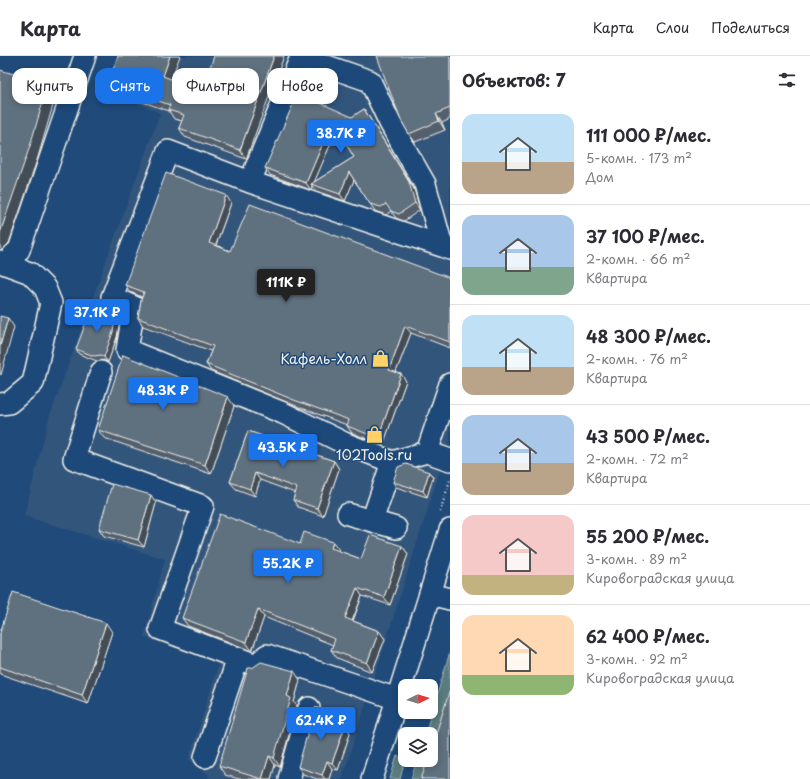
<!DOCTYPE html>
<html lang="ru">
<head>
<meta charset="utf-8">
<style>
	:root { --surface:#fff; --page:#f7f7f7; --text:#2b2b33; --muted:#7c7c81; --line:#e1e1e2; --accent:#1a73e8 }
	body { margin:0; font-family:"Playpen Sans",sans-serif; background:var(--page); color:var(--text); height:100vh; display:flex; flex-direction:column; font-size:15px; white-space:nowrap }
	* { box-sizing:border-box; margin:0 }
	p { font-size:13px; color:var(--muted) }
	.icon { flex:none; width:22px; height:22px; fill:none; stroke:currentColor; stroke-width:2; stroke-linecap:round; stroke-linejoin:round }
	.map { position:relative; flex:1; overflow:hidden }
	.side { display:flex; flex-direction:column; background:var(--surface); width:360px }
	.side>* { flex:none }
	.top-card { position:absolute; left:12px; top:12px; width:378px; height:36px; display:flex; gap:8px }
	.needle { width:26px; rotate:85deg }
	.tools { position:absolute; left:398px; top:623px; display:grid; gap:8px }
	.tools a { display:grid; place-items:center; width:40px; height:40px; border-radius:8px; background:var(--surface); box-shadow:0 2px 6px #0003; font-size:20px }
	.price { position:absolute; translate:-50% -34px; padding:0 9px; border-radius:4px; background:var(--accent); color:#fff; font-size:13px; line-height:26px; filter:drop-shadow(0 1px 2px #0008) }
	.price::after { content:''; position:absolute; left:50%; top:24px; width:12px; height:9px; margin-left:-6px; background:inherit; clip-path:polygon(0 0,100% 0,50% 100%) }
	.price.current { background:#222; color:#fff }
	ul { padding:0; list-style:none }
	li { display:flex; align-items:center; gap:12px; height:100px; padding:0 12px }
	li+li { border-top:1px solid var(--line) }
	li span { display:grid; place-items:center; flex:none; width:112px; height:80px; border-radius:12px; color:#555 }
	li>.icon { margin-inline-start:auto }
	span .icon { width:48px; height:48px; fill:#fffc; stroke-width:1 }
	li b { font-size:17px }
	h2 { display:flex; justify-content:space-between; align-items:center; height:48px; padding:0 12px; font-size:17px }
	.pill { padding:0 14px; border-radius:12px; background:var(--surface); box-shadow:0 2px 6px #0003; font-size:14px; line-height:36px }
	.pill.current { background:var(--accent); color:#fff }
	header { display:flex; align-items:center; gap:24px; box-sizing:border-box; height:56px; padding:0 20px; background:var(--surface); border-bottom:1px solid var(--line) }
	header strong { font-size:19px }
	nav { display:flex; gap:22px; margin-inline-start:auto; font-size:14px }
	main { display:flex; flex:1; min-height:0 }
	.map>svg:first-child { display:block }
	.built { fill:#32557c }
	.green { fill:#5a7b7f; stroke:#a7b6b4 }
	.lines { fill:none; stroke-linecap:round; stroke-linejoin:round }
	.minor-casing { stroke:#f4f1e8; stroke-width:24 }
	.path { stroke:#f4f1e8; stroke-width:2.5; stroke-dasharray:1 3; stroke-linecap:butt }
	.minor { stroke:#1f4a7a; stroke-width:21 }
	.wall { fill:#525f6d; stroke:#f4f1e8; fill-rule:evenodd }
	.shaded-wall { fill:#424e59; stroke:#f4f1e8 }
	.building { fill:#5f6f7f; stroke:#f4f1e8 }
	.labels { text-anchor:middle; stroke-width:3; stroke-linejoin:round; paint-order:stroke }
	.poi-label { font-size:14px; fill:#f4f1e8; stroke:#1f4a7a; text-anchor:end }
</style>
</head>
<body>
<header>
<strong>Карта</strong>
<nav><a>Карта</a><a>Слои</a><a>Поделиться</a></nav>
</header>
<main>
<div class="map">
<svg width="450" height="723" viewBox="0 0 450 723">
	<rect width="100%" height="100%" fill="#1f4a7a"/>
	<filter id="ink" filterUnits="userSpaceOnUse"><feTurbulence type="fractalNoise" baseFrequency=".025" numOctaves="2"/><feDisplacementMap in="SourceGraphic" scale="8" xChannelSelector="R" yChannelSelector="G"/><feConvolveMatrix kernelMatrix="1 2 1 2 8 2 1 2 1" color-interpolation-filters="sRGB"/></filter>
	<g filter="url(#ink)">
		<path class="built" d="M 121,0 L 450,0 L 450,383 L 342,723 L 208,723 L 209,719 L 189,703 L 219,607 L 144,581 L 165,503 L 24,460 L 49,362 L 160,57 L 109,36 Z"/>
		<path class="green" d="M 450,596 L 450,639 L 431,701 L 431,678 L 425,678 Z
			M 397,700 L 405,704 L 400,723 L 390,723 Z
			M 417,704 L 430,704 L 424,723 L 411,723 Z"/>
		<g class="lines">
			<defs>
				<path id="minor" d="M 250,126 L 301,1 L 370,25 L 390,67 L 425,128 L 442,190 L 450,193
					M 442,190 L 250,126 L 168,95 L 112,241 L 134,251 L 127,294 L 283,357 L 344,387 L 392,406 L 427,396 L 450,404
					M 13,199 L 19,194 L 85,0
					M 0,206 L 30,217 L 45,232 L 51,247 L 33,327 L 9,347 L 0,348
					M 101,316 L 74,403 L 203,450 L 160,573 L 238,602 L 205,701
					M 427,396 L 450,328
					M 348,458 L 396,472
					M 372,465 L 392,406
					M 430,538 L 450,543
					M 238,602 L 256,609 L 267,599 L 397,643
					M 289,723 L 309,652
					M 372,723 L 450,474"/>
			</defs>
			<use href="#minor" class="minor-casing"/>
			<path class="path" d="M 440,456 L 450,424"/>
			<use href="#minor" class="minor"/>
		</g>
		<path class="wall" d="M 450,0 L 450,63 L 442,67 L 445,74 L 415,86 L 409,78 Z
			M 171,23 L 202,35 L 246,103 L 185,81 L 179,72 L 182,65 L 174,63 L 169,55 L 114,36 L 108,27 Z
			M 364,53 L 414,133 L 420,154 L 404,165 L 396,162 L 391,155 L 386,159 L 375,155 L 354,124 L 345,145 L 316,135 L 312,130 L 311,134 L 270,119 L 265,112 L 352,61 ZM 337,73 L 354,101 L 314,126 Z
			M 231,147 L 216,189 L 230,195 L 450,222 L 450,292 L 411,277 L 396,316 L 406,325 L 383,389 L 352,377 L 347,370 L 347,369 L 299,351 L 211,315 L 206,308 L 211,295 L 143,270 L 138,262 L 142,241 L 130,236 L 125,229 Z
			M 116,259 L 120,264 L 117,281 L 108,306 L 104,304 L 97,305 L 79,298 L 76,293 Z
			M 234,350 L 211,418 L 104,382 L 98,374 Z
			M 248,375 L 334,405 L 339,413 L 323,460 L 298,451 L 293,444 L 295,437 L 260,424 L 255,440 L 236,433 L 230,426 Z
			M 429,416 L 433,421 L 427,441 L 396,431 L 393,426 Z
			M 156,447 L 144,491 L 104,480 L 99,473 Z
			M 300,488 L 339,494 L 339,495 L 361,503 L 402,490 L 408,498 L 390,549 L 362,540 L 353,565 L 379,575 L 385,583 L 372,616 L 337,602 L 331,594 L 333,589 L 264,561 L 252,595 L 188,570 L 182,562 Z
			M 112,576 L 88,648 L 0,618 L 0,577 Z
			M 300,624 L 294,646 L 297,650 L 280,711 L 275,709 L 271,723 L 239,723 L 225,719 L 219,710 Z
			M 344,666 L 343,669 L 345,670 L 350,677 L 338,714 L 332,713 L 329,723 L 317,723 L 303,718 L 298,711 Z"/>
		<path class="shaded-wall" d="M 170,0 L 180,0 L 169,29 L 163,20 Z
			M 274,0 L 284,0 L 246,103 L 240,94 Z
			M 48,28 L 56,39 L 38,101 L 9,187 L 2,194 L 0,191 L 0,177 Z
			M 364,53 L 414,133 L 420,154 L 415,147 Z
			M 436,58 L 442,67 L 445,74 L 439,65 Z
			M 332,66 L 337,73 L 313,129 L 311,128 L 312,130 L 311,134 L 306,127 Z
			M 349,116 L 354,124 L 345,145 L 340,138 Z
			M 226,139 L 231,147 L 214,194 L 209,187 Z
			M 116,259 L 120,264 L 117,281 L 108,306 L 104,301 Z
			M 8,262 L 14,271 L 1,319 L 0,318 L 0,290 Z
			M 405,270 L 411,277 L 394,321 L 389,314 Z
			M 401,318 L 406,325 L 383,389 L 378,382 Z
			M 228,341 L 234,350 L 211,418 L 205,409 Z
			M 334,405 L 339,413 L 323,460 L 317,452 Z
			M 429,416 L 433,421 L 427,441 L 423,435 Z
			M 255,417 L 260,424 L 255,440 L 250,433 Z
			M 151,439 L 156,447 L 144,491 L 138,484 Z
			M 333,486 L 339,494 L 337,500 L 331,492 Z
			M 402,490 L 408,498 L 390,549 L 384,541 Z
			M 357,532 L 362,540 L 350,570 L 345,562 Z
			M 258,553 L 264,561 L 252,595 L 246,586 Z
			M 106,567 L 112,576 L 88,648 L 82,639 Z
			M 379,575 L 385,583 L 372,616 L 367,607 Z
			M 294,615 L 300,624 L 294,646 L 297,650 L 280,711 L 274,702 L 287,640 Z
			M 339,659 L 344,666 L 342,674 L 337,667 Z
			M 345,670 L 350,677 L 338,714 L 332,707 Z
			M 269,700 L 275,709 L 271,723 L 262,723 Z
			M 327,705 L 332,713 L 329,723 L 325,723 L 322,719 Z"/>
		<path class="building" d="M 118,0 L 170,0 L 163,20 L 202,35 L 214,0 L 274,0 L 240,94 L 179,72 L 184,59 L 168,54 L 170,49 L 108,27 Z
			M 377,0 L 450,0 L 450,52 L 436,58 L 439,65 L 409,78 L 402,66 L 387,28 Z
			M 0,14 L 48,28 L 30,90 L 0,177 Z
			M 298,37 L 352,61 L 364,53 L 409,126 L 415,147 L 399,158 L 391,155 L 386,148 L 381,151 L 370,148 L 349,116 L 340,138 L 311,128 L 354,101 L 332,66 L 306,127 L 265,112 Z
			M 166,117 L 226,139 L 209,187 L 230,195 L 250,148 L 450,222 L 450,286 L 405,270 L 389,314 L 401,318 L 378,382 L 347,370 L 349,364 L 294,344 L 206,308 L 213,290 L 138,262 L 141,244 L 144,236 L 125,229 Z
			M 92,250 L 116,259 L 113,276 L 104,301 L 101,299 L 94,300 L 76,293 Z
			M 0,260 L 8,262 L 0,290 Z
			M 123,299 L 228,341 L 205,409 L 98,374 Z
			M 248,375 L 334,405 L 317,452 L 293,444 L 297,432 L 255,417 L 250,433 L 230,426 Z
			M 406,408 L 429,416 L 423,435 L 393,426 L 398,411 Z
			M 112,428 L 151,439 L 138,484 L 99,473 Z
			M 220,458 L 300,488 L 304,476 L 333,486 L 331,492 L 361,503 L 370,479 L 402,490 L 384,541 L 357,532 L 345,562 L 379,575 L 367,607 L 331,594 L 335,583 L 258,553 L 246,586 L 182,562 Z
			M 13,536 L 106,567 L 82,639 L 0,611 L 0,577 Z
			M 261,606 L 294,615 L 287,640 L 291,642 L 274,702 L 269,700 L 262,723 L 219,710 L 248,612 L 252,612 Z
			M 450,634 L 450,723 L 421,723 L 428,704 L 431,704 L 431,693 Z
			M 315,651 L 339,659 L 337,667 L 345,670 L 332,707 L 327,705 L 322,719 L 298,711 Z"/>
	</g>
	<defs>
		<symbol id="shop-bare" viewBox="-9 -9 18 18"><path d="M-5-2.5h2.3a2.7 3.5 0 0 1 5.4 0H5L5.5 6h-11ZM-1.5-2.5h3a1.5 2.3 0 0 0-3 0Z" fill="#ffd166" stroke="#1f4a7a" stroke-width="2.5" paint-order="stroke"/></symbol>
	</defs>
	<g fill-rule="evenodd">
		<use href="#shop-bare" x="368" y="290" width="25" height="25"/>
		<use href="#shop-bare" x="362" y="366" width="25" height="25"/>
	</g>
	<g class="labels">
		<g class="poi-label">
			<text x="367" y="308">Кафель-Холл</text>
			<text x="374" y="404" text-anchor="middle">102Tools.ru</text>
		</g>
	</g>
</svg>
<div class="tools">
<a><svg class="needle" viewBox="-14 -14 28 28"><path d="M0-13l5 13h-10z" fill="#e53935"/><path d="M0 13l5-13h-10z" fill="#7c7c81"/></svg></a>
<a><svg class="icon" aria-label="layers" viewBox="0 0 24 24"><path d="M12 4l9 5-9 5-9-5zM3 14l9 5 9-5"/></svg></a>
</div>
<b class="price" style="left:341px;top:98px">38.7K ₽</b>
<b class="price current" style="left:286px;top:247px">111K ₽</b>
<b class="price" style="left:97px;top:277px">37.1K ₽</b>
<b class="price" style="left:163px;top:355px">48.3K ₽</b>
<b class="price" style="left:283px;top:412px">43.5K ₽</b>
<b class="price" style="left:288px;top:528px">55.2K ₽</b>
<b class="price" style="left:321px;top:685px">62.4K ₽</b>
<div class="top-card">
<a class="pill">Купить</a>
<a class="pill current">Снять</a>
<a class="pill">Фильтры</a>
<a class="pill">Новое</a>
</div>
</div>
<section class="side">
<h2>Объектов: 7<svg class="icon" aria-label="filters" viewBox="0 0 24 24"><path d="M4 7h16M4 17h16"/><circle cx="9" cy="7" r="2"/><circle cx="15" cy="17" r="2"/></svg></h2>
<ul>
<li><span style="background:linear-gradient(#bfe0f5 60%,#b9a48a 0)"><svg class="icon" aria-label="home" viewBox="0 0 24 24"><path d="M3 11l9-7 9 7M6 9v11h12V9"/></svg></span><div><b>111 000 ₽/мес.</b><p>5-комн. · 173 m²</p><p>Дом</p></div></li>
<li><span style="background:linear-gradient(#a9c7e8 65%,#7fa58c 0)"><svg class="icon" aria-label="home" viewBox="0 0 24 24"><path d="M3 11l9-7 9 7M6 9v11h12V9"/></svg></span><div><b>37 100 ₽/мес.</b><p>2-комн. · 66 m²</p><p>Квартира</p></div></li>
<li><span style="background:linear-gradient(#bfe0f5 65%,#b9a48a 0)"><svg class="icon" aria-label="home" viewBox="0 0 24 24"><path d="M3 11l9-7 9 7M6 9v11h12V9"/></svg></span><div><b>48 300 ₽/мес.</b><p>2-комн. · 76 m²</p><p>Квартира</p></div></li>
<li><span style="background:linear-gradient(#a9c7e8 60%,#b9a48a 0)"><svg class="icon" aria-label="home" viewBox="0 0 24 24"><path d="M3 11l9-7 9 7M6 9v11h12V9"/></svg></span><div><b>43 500 ₽/мес.</b><p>2-комн. · 72 m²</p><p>Квартира</p></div></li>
<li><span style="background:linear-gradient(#f6c9c9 75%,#c2b280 0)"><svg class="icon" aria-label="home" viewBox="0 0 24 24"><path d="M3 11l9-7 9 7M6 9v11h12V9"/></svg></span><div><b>55 200 ₽/мес.</b><p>3-комн. · 89 m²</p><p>Кировоградская улица</p></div></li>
<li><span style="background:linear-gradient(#ffd9b3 75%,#8fb573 0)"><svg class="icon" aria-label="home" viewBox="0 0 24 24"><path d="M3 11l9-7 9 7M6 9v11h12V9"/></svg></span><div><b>62 400 ₽/мес.</b><p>3-комн. · 92 m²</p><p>Кировоградская улица</p></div></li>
</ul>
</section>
</main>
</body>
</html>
